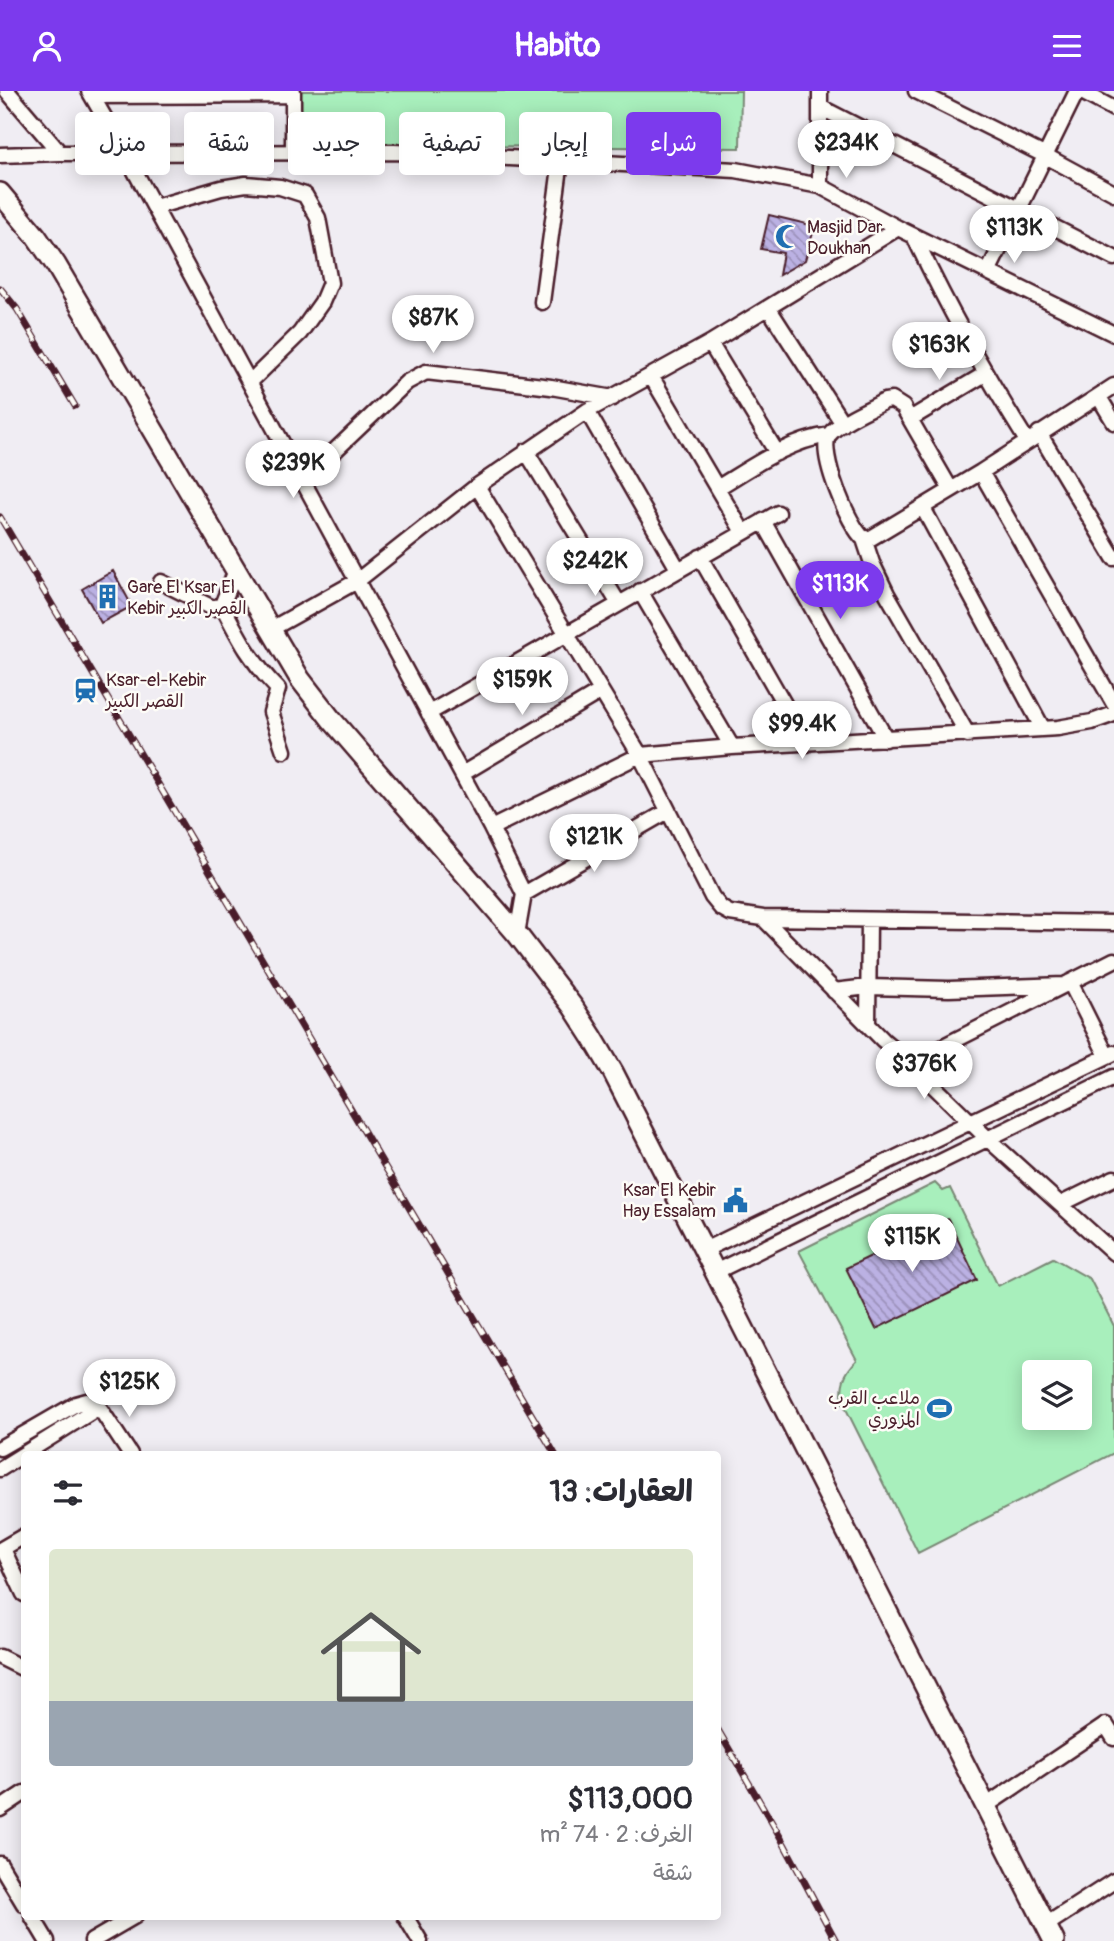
<!DOCTYPE html>
<html lang="ar">
<head>
<meta charset="utf-8">
<style>
	:root { --surface:#fff; --page:#f2f2f3; --text:#2b2b33; --muted:#7c7c81; --line:#e1e1e2; --accent:#7c3aed }
	body { margin:0; font-family:Pangolin,"Playpen Sans Arabic",sans-serif; background:var(--page); color:var(--text); direction:rtl; height:100vh; display:flex; flex-direction:column; font-size:26px; white-space:nowrap }
	* { box-sizing:border-box; margin:0 }
	p { font-size:23px; color:var(--muted) }
	.icon { flex:none; width:38px; height:38px; fill:none; stroke:currentColor; stroke-width:2; stroke-linecap:round; stroke-linejoin:round }
	.map { position:relative; flex:1; overflow:hidden; direction:ltr }
	.details { position:absolute; left:21px; top:1360px; width:700px; height:469px; display:flex; flex-direction:column; background:var(--surface); border-radius:7px; box-shadow:0 4px 18px #0003; direction:rtl }
	.details>* { flex:none }
	.guide { position:absolute; left:21px; top:21px; width:700px; height:63px; direction:rtl; display:flex; gap:14px }
	.tools { position:absolute; left:1022px; top:1269px; display:grid; gap:14px }
	.tools a { display:grid; place-items:center; width:70px; height:70px; border-radius:7px; background:var(--surface); box-shadow:0 4px 18px #0003; font-size:35px }
	.price { position:absolute; translate:-50% -60px; padding:0 16px; border-radius:24px; background:#fff; color:#222; font-size:23px; line-height:46px; filter:drop-shadow(0 2px 4px #0008) }
	.price::after { content:''; position:absolute; left:50%; top:42px; width:21px; height:16px; margin-left:-10px; background:inherit; clip-path:polygon(0 0,100% 0,50% 100%) }
	.price.on { background:var(--accent); color:#fff }
	ul { padding:0; list-style:none }
	li { display:grid; align-content:center; gap:14px; height:371px; padding:0 28px }
	li+li { border-top:2px solid var(--line) }
	li span { display:grid; place-items:center; height:217px; border-radius:7px; color:#555 }
	li>.icon { margin-inline-start:auto }
	span .icon { width:126px; height:126px; fill:#fffc; stroke-width:1 }
	li b { font-size:30px }
	h2 { display:flex; justify-content:space-between; align-items:center; height:84px; padding:0 28px; font-size:30px }
	.pill { padding:0 24px; border-radius:7px; background:var(--surface); box-shadow:0 4px 18px #0003; font-size:24px; line-height:63px }
	.pill.on { background:var(--accent); color:#fff }
	header { display:flex; justify-content:space-between; align-items:center; height:91px; padding:0 28px; background:var(--accent); color:#fff; font-size:32px; font-weight:700 }
	.map>svg:first-child { display:block }
	.pitch { fill:#a8efbc; stroke:#798774; stroke-width:2; fill-rule:evenodd }
	.building { fill:url(#building-back-hatch); stroke:#4a1f2b; stroke-width:2 }
	.lines { fill:none; stroke-linecap:round; stroke-linejoin:round }
	.minor-casing { stroke:#4a1f2b; stroke-width:19 }
	.major-casing { stroke:#4a1f2b; stroke-width:24 }
	.minor { stroke:#fdfcf7; stroke-width:14 }
	.major { stroke:#fdfcf7; stroke-width:19 }
	.rail-casing { stroke:#4a1f2b; stroke-width:7 }
	.rail { stroke:#fdfcf7; stroke-width:4.5; stroke-dasharray:13; stroke-linecap:butt }
	.labels { text-anchor:middle; stroke-width:5; stroke-linejoin:round; paint-order:stroke }
	.poi-label { font-size:18px; fill:#4a1f2b; stroke:#fdfcf7; text-anchor:start }
</style>
</head>
<body>
<header><svg class="icon" aria-label="menu" viewBox="0 0 24 24"><path d="M4 6h16M4 12h16M4 18h16"/></svg>Habito<svg class="icon" aria-label="person" viewBox="0 0 24 24"><circle cx="12" cy="8" r="4"/><path d="M4 21q1-7 8-7t8 7"/></svg></header>
<div class="map">
<svg width="1114" height="1850" viewBox="0 0 1114 1850">
	<defs>
		<pattern id="building-back-hatch" width="6" height="6" patternUnits="userSpaceOnUse" patternTransform="scale(1.75)"><rect width="6" height="6" fill="#bbb1e3"/><path d="M-1 5l2 2M0 0l6 6M5-1l2 2" fill="none" stroke="#9a8fb8"/></pattern>
	</defs>
	<rect width="100%" height="100%" fill="#f0edf3"/>
	<filter id="ink" filterUnits="userSpaceOnUse"><feTurbulence type="fractalNoise" baseFrequency=".0143" numOctaves="2"/><feDisplacementMap in="SourceGraphic" scale="14" xChannelSelector="R" yChannelSelector="G"/><feConvolveMatrix kernelMatrix="1 2 1 2 8 2 1 2 1" color-interpolation-filters="sRGB"/></filter>
	<g filter="url(#ink)">
		<path class="pitch" d="M 301,0 L 741,0 L 740,57 L 301,54 Z
			M 935,1092 L 943,1100 L 950,1097 L 998,1195 L 1053,1167 L 1090,1188 L 1114,1235 L 1114,1362 L 918,1462 L 843,1312 C 840,1293 844,1282 857,1269 L 799,1160 ZM 1034,1281 L 1080,1281 L 1080,1326 L 1034,1326 Z"/>
		<path class="building" d="M 769,124 L 815,135 L 805,169 L 779,184 L 783,162 L 761,158 Z
			M 113,480 L 132,515 L 101,532 L 82,498 Z
			M 948,1128 L 977,1189 L 876,1238 L 846,1177 Z"/>
		<g class="lines">
			<defs>
				<path id="minor" d="M 7,0 L 60,62
					M 89,0 L 125,62 L 491,737 L 524,803
					M 916,0 L 1044,64 L 1114,102
					M 1080,0 L 1114,18
					M 92,5 L 293,4
					M 820,16 L 1114,167
					M 293,62 L 293,0
					M 0,64 L 60,62 L 394,61 L 736,79 L 820,95 L 898,137 L 710,252 L 587,320 L 477,395 L 357,490 L 271,538
					M 820,95 L 820,0
					M 155,116 L 221,97 L 246,93 L 280,96 L 305,104 L 318,127 L 330,192 L 322,211 L 300,242 L 250,291
					M 898,137 L 1114,243
					M 914,145 C 947,216 985,283 1027,350
					M 988,181 L 1077,0
					M 542,211 L 561,69
					M 769,218 L 843,333
					M 710,252 L 777,362
					M 651,285 L 743,441
					M 1099,306 L 1114,331
					M 587,320 L 678,478
					M 910,328 L 985,283
					M 1039,342 L 1114,467
					M 526,360 L 619,513
					M 981,381 L 1114,613
					M 303,390 L 407,291 L 426,281 L 551,296 L 613,307
					M 477,395 L 640,664 L 712,806 L 721,817 L 730,822 L 763,827 L 1114,832
					M 717,397 C 752,376 788,350 829,344
					M 951,399 L 903,316 L 892,309 L 885,310 C 870,318 838,331 829,344 C 817,360 849,436 864,448 L 871,447 L 981,381 L 1114,295
					M 923,417 L 1043,638
					M 763,430 L 886,648
					M 864,448 L 872,472 L 887,503 L 968,644
					M 700,466 L 807,653
					M 161,491 L 213,517 L 222,514 C 239,547 252,572 278,598 L 271,621 L 284,660
					M 640,500 L 732,656
					M 222,514 L 237,477
					M 429,622 L 778,422
					M 462,683 L 601,600
					M 491,737 L 640,664 L 732,656 L 1058,637 L 1092,631 L 1114,623
					M 763,827 L 883,949 L 910,972 L 988,1048 L 1114,1162
					M 517,843 L 524,803 L 668,720
					M 1070,891 L 1107,965
					M 834,900 L 868,896 L 949,898 L 1064,894
					M 868,934 L 869,829
					M 910,972 L 1114,869
					M 1061,1113 L 1114,1087
					M 704,1159 L 1114,962
					M 715,1181 L 1114,986
					M 0,1357 L 76,1313 L 87,1310 L 101,1319 L 130,1363
					M 0,1378 L 99,1316
					M 3,1458 L 24,1503
					M 0,1459 L 24,1445
					M 0,1566 L 24,1578
					M 987,1714 L 1106,1634 L 1114,1647
					M 0,1718 L 24,1702
					M 0,1773 L 24,1813
					M 32,1825 L 47,1850
					M 405,1825 L 420,1850
					M 1046,1834 L 1114,1790
					M 92,1850 L 135,1825"/>
				<path id="major" d="M 0,102 L 36,145 L 56,174 L 300,588 L 331,628 L 517,843 L 573,916 L 593,947 L 613,981 L 704,1159 L 1054,1850"/>
			</defs>
			<use href="#minor" class="minor-casing"/>
			<use href="#major" class="major-casing"/>
			<use href="#minor" class="minor"/>
			<use href="#major" class="major"/>
			<defs>
				<path id="rail" d="M 0,197 L 17,218 L 75,315
					M 0,426 L 555,1363
					M 718,1639 L 782,1749 L 836,1850"/>
			</defs>
			<use href="#rail" class="rail-casing"/>
			<use href="#rail" class="rail"/>
		</g>
	</g>
	<defs>
		<symbol id="mosque-bare" viewBox="-9 -9 18 18"><path d="M3.5-4.9A6 6 0 1 0 3.5 4.9A5 5 0 1 1 3.5-4.9Z" fill="#1f6fb2" stroke="#fdfcf7" stroke-width="2.5" paint-order="stroke"/></symbol>
		<symbol id="building-bare" viewBox="-9 -9 18 18"><path d="M-4-6H4V6H1V3H-1V6H-4ZM-2.5-4.3h1.7v1.8h-1.7ZM.8-4.3h1.7v1.8H.8ZM-2.5-1h1.7V.8h-1.7ZM.8-1h1.7V.8H.8Z" fill="#1f6fb2" stroke="#fdfcf7" stroke-width="2.5" paint-order="stroke"/></symbol>
		<symbol id="station-bare" viewBox="-9 -9 18 18"><path d="M-3-6H3Q5-6 5-4V2Q5 4 3 4L4.5 6H3L1.5 4h-3L-3 6H-4.5L-3 4Q-5 4-5 2V-4Q-5-6-3-6ZM-3.5-4v3h7v-3ZM-3.5 1v1.5H-2V1ZM2 1v1.5H3.5V1Z" fill="#1f6fb2" stroke="#fdfcf7" stroke-width="2.5" paint-order="stroke"/></symbol>
		<symbol id="civic-bare" viewBox="-9 -9 18 18"><path d="M-.6-6.5H3V-4.5H.6V-3L4-1V1h2V6H-6V1h2V-1L-.6-3ZM-1.2 2.5V6h2.4V2.5Z" fill="#1f6fb2" stroke="#fdfcf7" stroke-width="2.5" paint-order="stroke"/></symbol>
		<symbol id="stadium-bare" viewBox="-9 -9 18 18"><path d="M0-5a6.5 5 0 1 0 0 10a6.5 5 0 1 0 0-10ZM-3.5-1.8h7v3.6h-7Z" fill="#1f6fb2" stroke="#fdfcf7" stroke-width="2.5" paint-order="stroke"/></symbol>
	</defs>
	<g fill-rule="evenodd">
		<use href="#mosque-bare" x="770" y="128" width="35" height="35"/>
		<use href="#building-bare" x="90" y="488" width="35" height="35"/>
		<use href="#station-bare" x="68" y="582" width="35" height="35"/>
		<use href="#civic-bare" x="718" y="1092" width="35" height="35"/>
		<use href="#stadium-bare" x="922" y="1300" width="35" height="35"/>
	</g>
	<g class="labels">
		<g class="poi-label">
			<text x="807" y="142">Masjid Dar<tspan x="807" dy="21">Doukhan</tspan></text>
			<text x="127" y="502">Gare El Ksar El<tspan x="127" dy="21">Kebir القصر الكبير</tspan></text>
			<text x="106" y="595">Ksar-el-Kebir<tspan x="106" dy="21">القصر الكبير</tspan></text>
			<text x="716" y="1105" text-anchor="end">Ksar El Kebir<tspan x="716" dy="21">Hay Essalam</tspan></text>
			<text x="920" y="1313" text-anchor="end">ملاعب القرب<tspan x="920" dy="21">المزوري</tspan></text>
		</g>
	</g>
</svg>
<div class="tools">
<a><svg class="icon" aria-label="layers" viewBox="0 0 24 24"><path d="M12 4l9 5-9 5-9-5zM3 14l9 5 9-5"/></svg></a>
</div>
<b class="price" style="left:846px;top:89px">$234K</b>
<b class="price" style="left:1014px;top:174px">$113K</b>
<b class="price" style="left:433px;top:264px">$87K</b>
<b class="price" style="left:939px;top:291px">$163K</b>
<b class="price" style="left:293px;top:409px">$239K</b>
<b class="price" style="left:595px;top:507px">$242K</b>
<b class="price on" style="left:840px;top:530px">$113K</b>
<b class="price" style="left:522px;top:626px">$159K</b>
<b class="price" style="left:802px;top:670px">$99.4K</b>
<b class="price" style="left:594px;top:783px">$121K</b>
<b class="price" style="left:924px;top:1010px">$376K</b>
<b class="price" style="left:912px;top:1183px">$115K</b>
<b class="price" style="left:129px;top:1328px">$125K</b>
<div class="guide">
<a class="pill on">شراء</a>
<a class="pill">إيجار</a>
<a class="pill">تصفية</a>
<a class="pill">جديد</a>
<a class="pill">شقة</a>
<a class="pill">منزل</a>
</div>
<section class="details">
<h2>العقارات: 13<svg class="icon" aria-label="filters" viewBox="0 0 24 24"><path d="M4 7h16M4 17h16"/><circle cx="9" cy="7" r="2"/><circle cx="15" cy="17" r="2"/></svg></h2>
<ul>
<li><span style="background:linear-gradient(#dfe7d0 70%,#9aa5b1 0)"><svg class="icon" aria-label="home" viewBox="0 0 24 24"><path d="M3 11l9-7 9 7M6 9v11h12V9"/></svg></span><div><b>$113,000</b><p>الغرف: 2 · 74 m²</p><p>شقة</p></div></li>
</ul>
</section>
</div>
</body>
</html>
